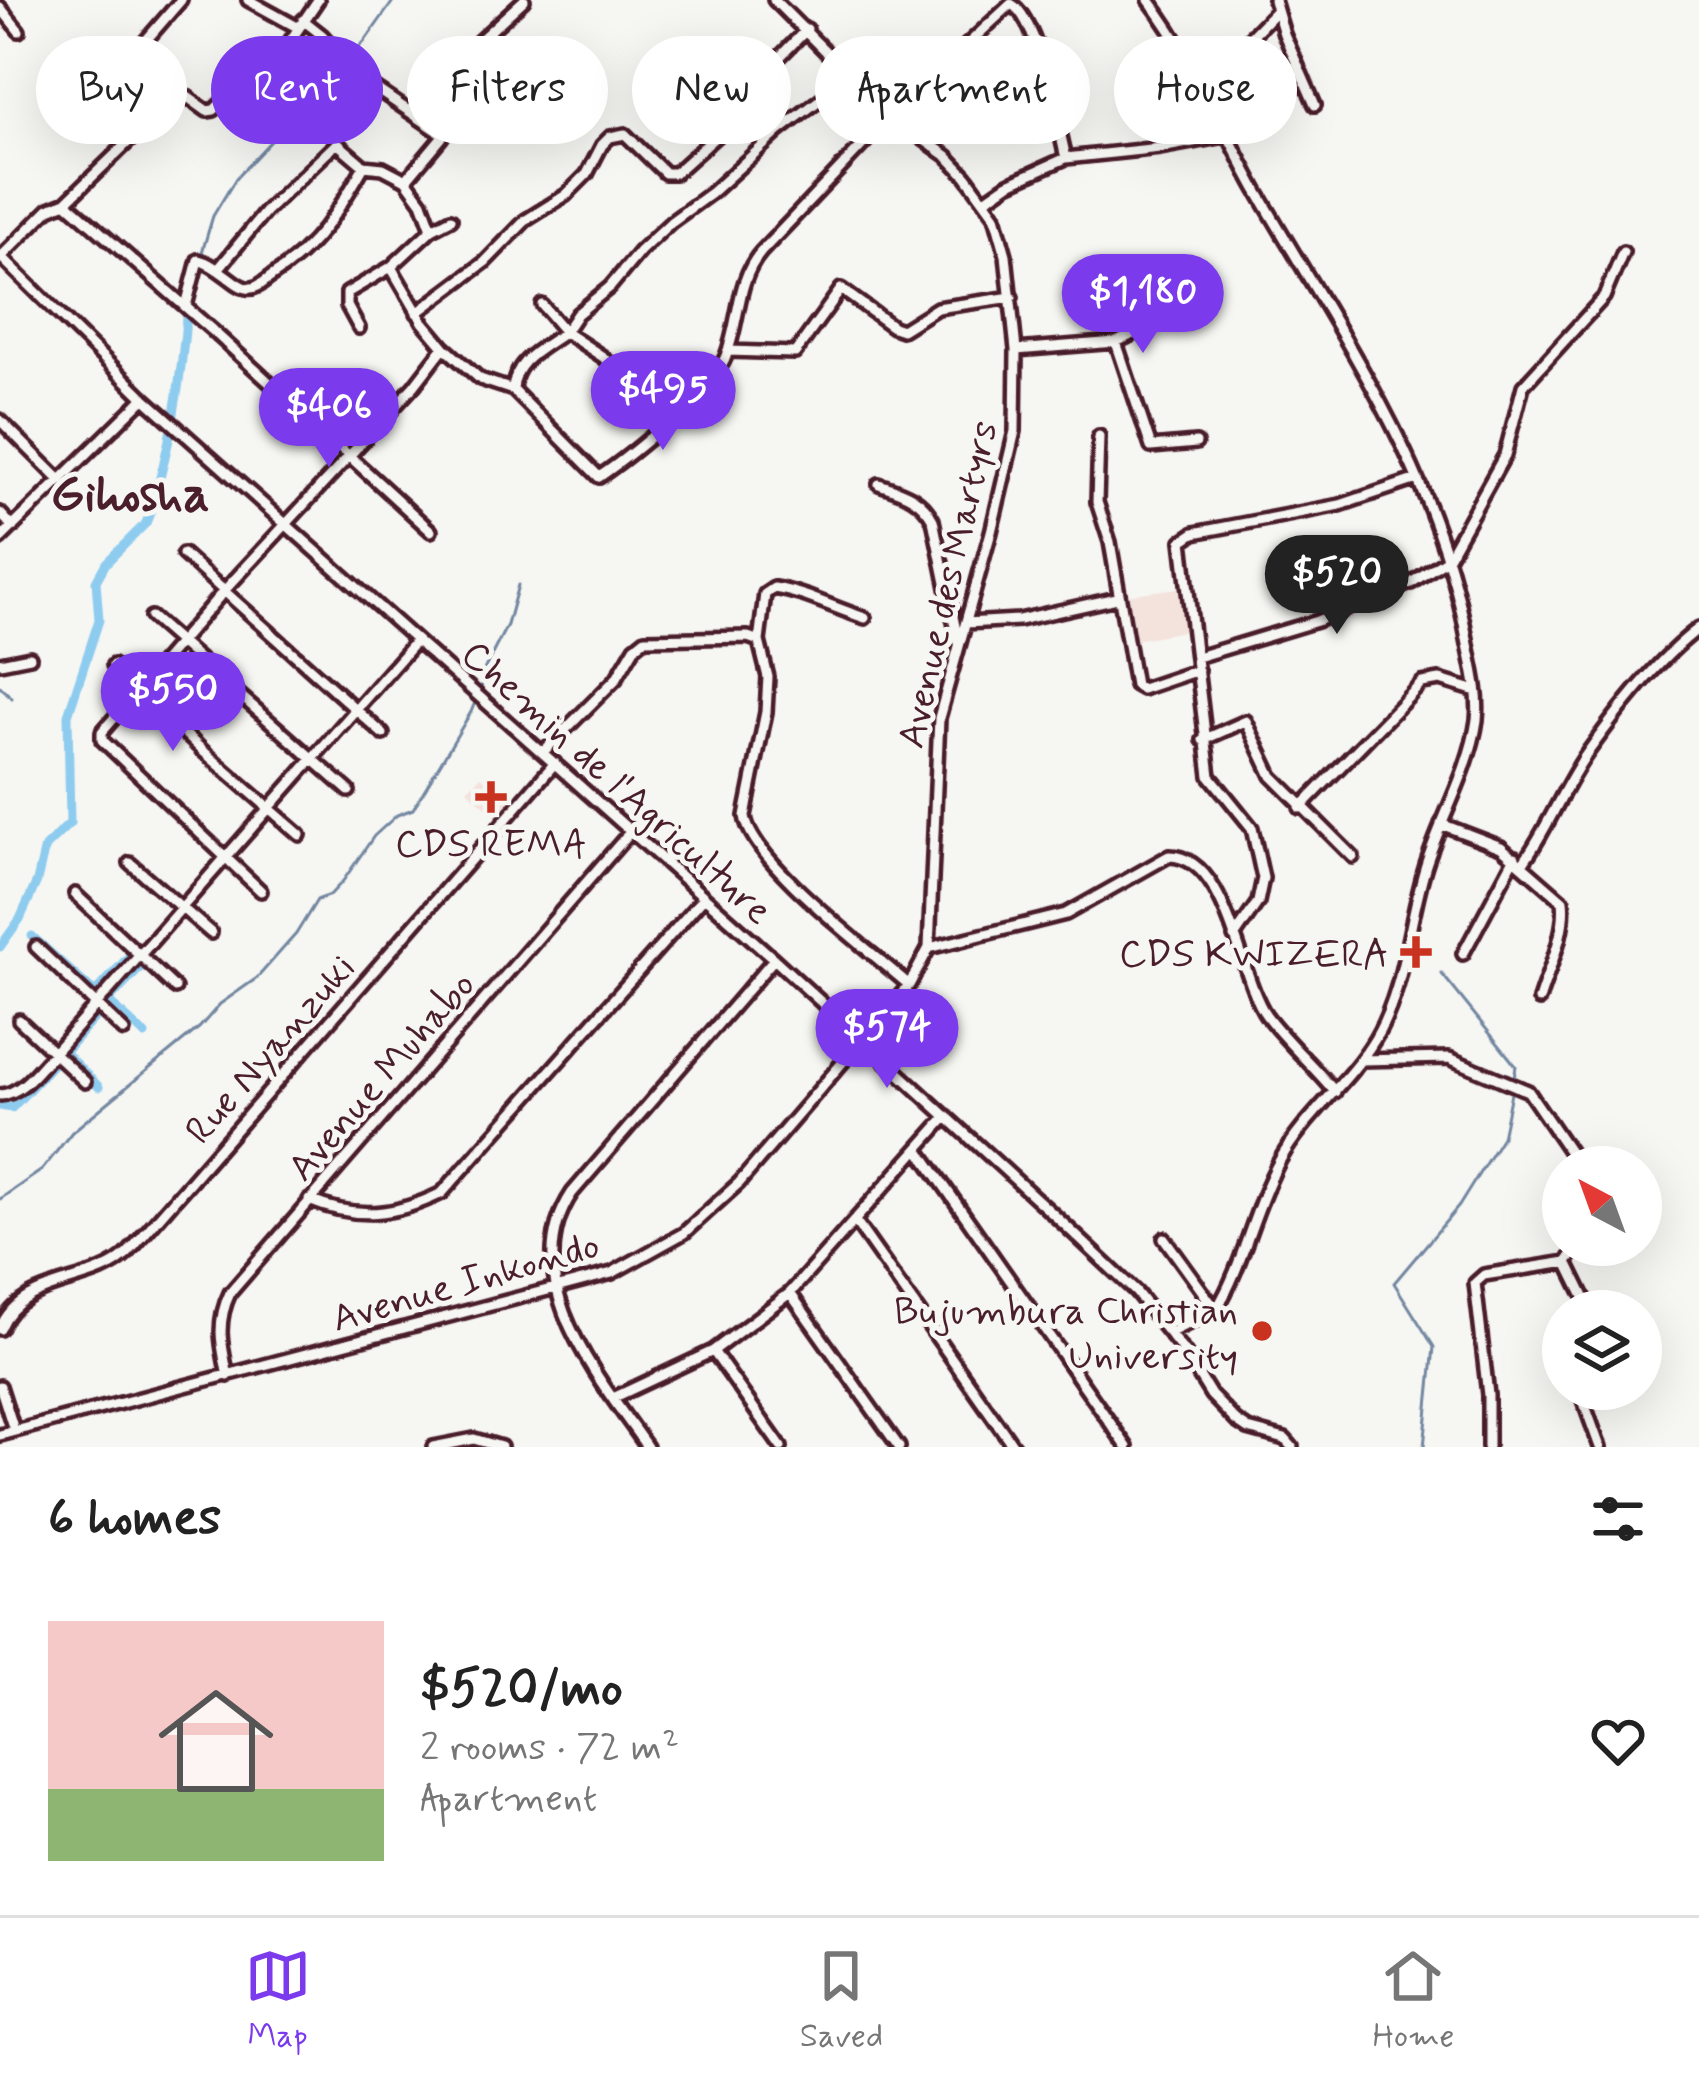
<!DOCTYPE html>
<html lang="en">
<head>
<meta charset="utf-8">
<style>
	:root { --surface:#fff; --page:#f6f6f6; --text:#222; --muted:#767676; --line:#e0e0e0; --accent:#7c3aed }
	body { margin:0; font-family:Mynerve,sans-serif; background:var(--page); color:var(--text); height:100vh; display:flex; flex-direction:column; font-size:45px; white-space:nowrap }
	* { box-sizing:border-box; margin:0 }
	p { font-size:39px; color:var(--muted) }
	.icon { flex:none; width:66px; height:66px; fill:none; stroke:currentColor; stroke-width:2; stroke-linecap:round; stroke-linejoin:round }
	.map { position:relative; height:1447px; overflow:hidden }
	.drawer { display:flex; flex-direction:column; background:var(--surface); flex:1 }
	.drawer>* { flex:none }
	.top-card { position:absolute; left:36px; top:36px; width:1629px; height:108px; display:flex; gap:24px }
	.needle { width:78px; rotate:319deg }
	.buttons { position:absolute; left:1542px; top:1146px; display:grid; gap:24px }
	.buttons a { display:grid; place-items:center; width:120px; height:120px; border-radius:50%; background:var(--surface); box-shadow:0 12px 48px #0002; font-size:60px }
	.price { position:absolute; translate:-50% -102px; padding:0 27px; border-radius:42px; background:var(--accent); color:#fff; font-size:39px; line-height:78px; filter:drop-shadow(0 3px 6px #0008) }
	.price::after { content:''; position:absolute; left:50%; top:72px; width:36px; height:27px; margin-left:-18px; background:inherit; clip-path:polygon(0 0,100% 0,50% 100%) }
	.price.on { background:#222; color:#fff }
	ul { padding:0; list-style:none }
	li { display:flex; align-items:center; gap:36px; height:300px; padding:0 48px }
	li span { display:grid; place-items:center; flex:none; width:336px; height:240px; border-radius:0px; color:#555 }
	li>.icon { margin-inline-start:auto }
	span .icon { width:144px; height:144px; fill:#fffc; stroke-width:1 }
	li b { font-size:51px }
	h2 { display:flex; justify-content:space-between; align-items:center; height:144px; padding:0 48px; font-size:51px }
	.pill { padding:0 42px; border-radius:54px; background:var(--surface); box-shadow:0 12px 48px #0002; font-size:42px; line-height:108px }
	.pill.on { background:var(--accent); color:#fff }
	.tab-bar { display:flex; justify-content:space-around; align-items:center; height:168px; border-top:3px solid var(--line); background:var(--surface); font-size:33px; color:var(--muted) }
	.tab-bar a { display:grid; justify-items:center; gap:6px }
	.tab-bar .on { color:var(--accent) }
	.map>svg:first-child { display:block }
	.built { fill:#f4e3dc }
	.lines { fill:none; stroke-linecap:round; stroke-linejoin:round }
	.stream { stroke:#7387a1; stroke-width:3 }
	.canal { stroke:#8eccef; stroke-width:9 }
	.minor-casing { stroke:#4a1f2b; stroke-width:18 }
	.minor { stroke:#f6f6f2; stroke-width:9 }
	.poi-dot { fill:#c8321e; stroke:#f6f6f2; stroke-width:4.5 }
	.labels { text-anchor:middle; stroke-width:10; stroke-linejoin:round; paint-order:stroke }
	.street-label { font-size:39px; fill:#4a1f2b; stroke:#f6f6f2 }
	.poi-label { font-size:39px; fill:#4a1f2b; stroke:#f6f6f2; text-anchor:end }
	.district-label { font-size:51px; font-weight:bold; fill:#4a1f2b; stroke:#f6f6f2 }
</style>
</head>
<body>
<div class="map">
<svg width="1699" height="1447" viewBox="0 0 1699 1447">
	<rect width="100%" height="100%" fill="#f6f6f2"/>
	<filter id="ink" filterUnits="userSpaceOnUse"><feTurbulence type="fractalNoise" baseFrequency=".00833" numOctaves="2"/><feDisplacementMap in="SourceGraphic" scale="24" xChannelSelector="R" yChannelSelector="G"/><feConvolveMatrix kernelMatrix="1 2 1 2 8 2 1 2 1" color-interpolation-filters="sRGB"/></filter>
	<g filter="url(#ink)">
		<path class="built" d="M 1178,588 L 1185,631 L 1134,640 L 1126,595 Z
			M 481,776 L 516,804 L 502,821 L 467,790 Z"/>
		<g class="lines">
			<path class="stream" d="M 200,259 L 213,216 L 236,178 L 365,41 L 394,0
				M 0,686 L 12,698
				M 1442,974 L 1516,1066 L 1514,1078
				M 0,1199 L 42,1170 L 72,1132 L 200,1027 L 220,1004 L 257,978 L 296,934 L 317,900 L 330,895 L 343,881 L 374,836 L 397,815 L 413,809 L 471,712 L 484,680 L 483,672 L 507,625 L 518,585
				M 1424,1447 L 1434,1347 L 1394,1283 L 1459,1206 L 1502,1137 L 1512,1088"/>
			<path class="canal" d="M 32,936 L 95,993 L 131,954
				M 0,947 L 20,919 L 37,881 L 45,847 L 70,823 L 68,715 L 99,620 L 96,581 L 106,563 L 146,523 L 150,513 C 171,446 182,376 187,306
				M 145,963 L 108,1001 L 145,1035
				M 99,1087 L 64,1052 L 100,1012
				M 0,1106 L 12,1108 L 56,1061"/>
			<defs>
				<path id="minor" d="M 181,0 L 142,45 L 141,54 L 157,75 L 207,111 L 214,110 L 239,86 L 258,88 L 318,0
					M 248,0 L 297,27
					M 1149,0 C 1193,58 1221,126 1256,189 C 1339,333 1438,471 1467,639 C 1472,665 1480,693 1477,720 C 1470,769 1441,818 1426,865 C 1408,922 1406,987 1375,1039 C 1348,1084 1306,1114 1280,1160 C 1254,1207 1244,1264 1216,1310 L 1169,1333
					M 1274,0 L 1284,34 L 1315,105
					M 0,7 L 19,31
					M 303,20 L 322,35 L 360,78 L 441,133 L 442,137 L 406,180
					M 1208,97 L 1232,56 L 1276,11
					M 410,109 L 461,83 L 470,72 L 478,42 L 524,0
					M 985,200 L 1008,184 L 1066,158 L 1160,148 L 1226,136
					M 66,202 L 179,93
					M 0,256 L 144,398 L 774,959 L 1065,1225 L 1136,1292 L 1185,1353 L 1211,1395 L 1236,1421 L 1248,1429 L 1285,1439 L 1292,1447
					M 0,258 L 49,209 L 66,202 L 212,330 L 431,531
					M 220,267 L 266,211 L 337,143 L 364,166 L 383,168 L 406,180 L 422,202 L 432,229 L 451,219
					M 391,267 L 423,322 L 444,347 L 480,379 L 513,390 L 599,477 C 630,456 713,389 726,356 C 740,321 736,281 761,252 L 890,116 L 1011,4 C 1038,17 1058,126 1066,158
					M 186,306 L 198,260 C 219,265 235,287 247,288 C 256,290 265,281 272,276 C 316,248 339,210 364,166
					M 417,313 L 485,262 L 526,220 L 566,195 L 587,174 L 602,145 L 610,137 L 625,134 L 665,173 L 675,173 L 753,103 L 766,71 L 807,29
					M 359,328 L 347,306 L 347,293 L 391,267 L 432,229
					M 1116,342 L 1151,447 L 1196,443
					M 1016,350 L 1116,342 L 1162,321 L 1164,315 L 1141,270
					M 728,351 L 795,353 L 841,289 L 893,327 L 902,330 L 937,308 L 1012,297
					M 513,390 C 514,360 543,348 565,332 L 542,305
					M 702,391 L 676,370 L 630,382 L 603,357 L 565,332 L 577,314 L 610,287 L 640,251 L 671,222 L 711,193 L 779,131 L 851,76
					M 0,420 L 61,481
					M 1099,436 L 1097,502 L 1110,542 L 1135,685 L 1142,689 L 1198,670
					M 879,484 C 902,492 921,497 933,520 L 958,641
					M 0,513 L 13,527
					M 0,539 L 144,398
					M 183,554 L 383,734
					M 151,617 L 349,791
					M 865,618 C 833,608 806,593 774,588 L 765,594 L 759,641 L 768,677 L 766,712 L 745,816 C 751,862 871,951 909,985
					M 966,623 L 1019,620 L 1117,598
					M 1197,657 L 1317,621 L 1411,583 L 1447,559 L 1505,455 L 1523,386 L 1604,297 L 1623,252
					M 0,663 L 30,657
					M 113,665 L 203,751 L 300,835
					M 1203,740 L 1246,721 L 1272,776 L 1353,857
					M 543,752 L 616,679 L 635,647 L 645,639 L 748,637 L 759,641
					M 1300,808 L 1422,683 L 1440,680 L 1476,691
					M 1441,824 L 1501,847 L 1563,901 C 1567,932 1548,970 1539,1000
					M 130,863 L 211,933
					M 1522,864 C 1548,829 1563,787 1588,752 C 1619,709 1657,660 1699,628
					M 261,891 L 102,740 L 102,732 L 223,592 L 414,386 L 444,347
					M 75,894 L 175,988
					M 1234,937 L 1258,902 L 1263,878 L 1252,828 L 1210,776 L 1182,541 L 1194,533 L 1340,505 L 1417,479
					M 36,947 L 124,1031
					M 929,948 L 1066,914 L 1169,856 C 1228,856 1239,977 1266,1015 C 1286,1042 1314,1066 1335,1092
					M 1463,954 L 1515,857
					M 19,1020 L 85,1082
					M 1361,1060 L 1449,1058 L 1528,1091 L 1580,1167
					M 0,1095 C 22,1094 38,1069 53,1054 L 415,642
					M 919,1150 L 1127,1447
					M 309,1200 C 357,1220 395,1216 442,1193 L 704,897
					M 855,1221 L 1014,1447
					M 1164,1238 L 1216,1310
					M 1567,1262 L 1591,1311
					M 790,1293 L 899,1447
					M 0,1329 C 22,1275 92,1289 128,1253 L 555,763
					M 713,1351 L 781,1447
					M 228,1376 C 221,1344 216,1322 230,1293 L 631,831
					M 0,1386 L 14,1430
					M 1579,1389 L 1600,1447
					M 613,1398 L 713,1351 L 790,1293 L 947,1116
					M 0,1435 L 612,1273 L 684,1233 L 739,1183 L 909,985 L 929,948 L 939,718 L 991,532 L 1015,431 L 1016,350 L 1006,255 L 995,216 L 966,176 L 947,156 L 890,116 L 774,0
					M 433,1447 L 474,1439 L 501,1447
					M 647,1447 C 598,1377 515,1279 572,1193 L 774,959
					M 1488,1447 L 1488,1395 L 1475,1283 L 1484,1275 L 1567,1262 L 1579,1245"/>
			</defs>
			<use href="#minor" class="minor-casing"/>
			<use href="#minor" class="minor"/>
		</g>
	</g>
	<g class="poi-dot">
		<path d="M485 779h12v12h12v12h-12v12h-12v-12h-12v-12h12z"/>
		<path d="M1410 934h12v12h12v12h-12v12h-12v-12h-12v-12h12z"/>
		<circle cx="1262" cy="1331" r="12"/>
	</g>
	<g class="labels">
		<g class="street-label">
			<text transform="translate(946 584) rotate(-77)" y="14">Avenue des Martyrs</text>
			<text transform="translate(618 781) rotate(42)" y="14">Chemin de l'Agriculture</text>
			<text transform="translate(269 1048) rotate(-49)" y="14">Rue Nyanzuki</text>
			<text transform="translate(380 1075) rotate(-49)" y="14">Avenue Muhabo</text>
			<text transform="translate(465 1280) rotate(-16)" y="14">Avenue Inkondo</text>
		</g>
		<g class="poi-label">
			<text x="491" y="856" text-anchor="middle">CDS REMA</text>
			<text x="1389" y="966">CDS KWIZERA</text>
			<text x="1238" y="1323">Bujumbura Christian<tspan x="1238" dy="45">University</tspan></text>
		</g>
		<g class="district-label">
			<text x="130" y="510">Gihosha</text>
		</g>
	</g>
</svg>
<div class="buttons">
<a><svg class="needle" viewBox="-14 -14 28 28"><path d="M0-13l5 13h-10z" fill="#e53935"/><path d="M0 13l5-13h-10z" fill="#767676"/></svg></a>
<a><svg class="icon" aria-label="layers" viewBox="0 0 24 24"><path d="M12 4l9 5-9 5-9-5zM3 14l9 5 9-5"/></svg></a>
</div>
<b class="price" style="left:1143px;top:356px">$1,180</b>
<b class="price" style="left:663px;top:453px">$495</b>
<b class="price" style="left:329px;top:470px">$406</b>
<b class="price on" style="left:1337px;top:637px">$520</b>
<b class="price" style="left:173px;top:754px">$550</b>
<b class="price" style="left:887px;top:1091px">$574</b>
<div class="top-card">
<a class="pill">Buy</a>
<a class="pill on">Rent</a>
<a class="pill">Filters</a>
<a class="pill">New</a>
<a class="pill">Apartment</a>
<a class="pill">House</a>
</div>
</div>
<section class="drawer">
<h2>6 homes<svg class="icon" aria-label="filters" viewBox="0 0 24 24"><path d="M4 7h16M4 17h16"/><circle cx="9" cy="7" r="2"/><circle cx="15" cy="17" r="2"/></svg></h2>
<ul>
<li><span style="background:linear-gradient(#f6c9c9 70%,#8fb573 0)"><svg class="icon" aria-label="home" viewBox="0 0 24 24"><path d="M3 11l9-7 9 7M6 9v11h12V9"/></svg></span><div><b>$520/mo</b><p>2 rooms · 72 m²</p><p>Apartment</p></div><svg class="icon" aria-label="heart" viewBox="0 0 24 24"><path d="M12 20l-8-8c-3-5 5-10 8-4 3-6 11-1 8 4z"/></svg></li>
</ul>
</section>
<nav class="tab-bar">
<a class="on"><svg class="icon" aria-label="map" viewBox="0 0 24 24"><path d="M3 6l6-2 6 2 6-2v14l-6 2-6-2-6 2zM9 4v14M15 6v14"/></svg>Map</a>
<a><svg class="icon" aria-label="saved" viewBox="0 0 24 24"><path d="M7 4h10v16l-5-4-5 4z"/></svg>Saved</a>
<a><svg class="icon" aria-label="home" viewBox="0 0 24 24"><path d="M3 11l9-7 9 7M6 9v11h12V9"/></svg>Home</a>
</nav>
</body>
</html>
